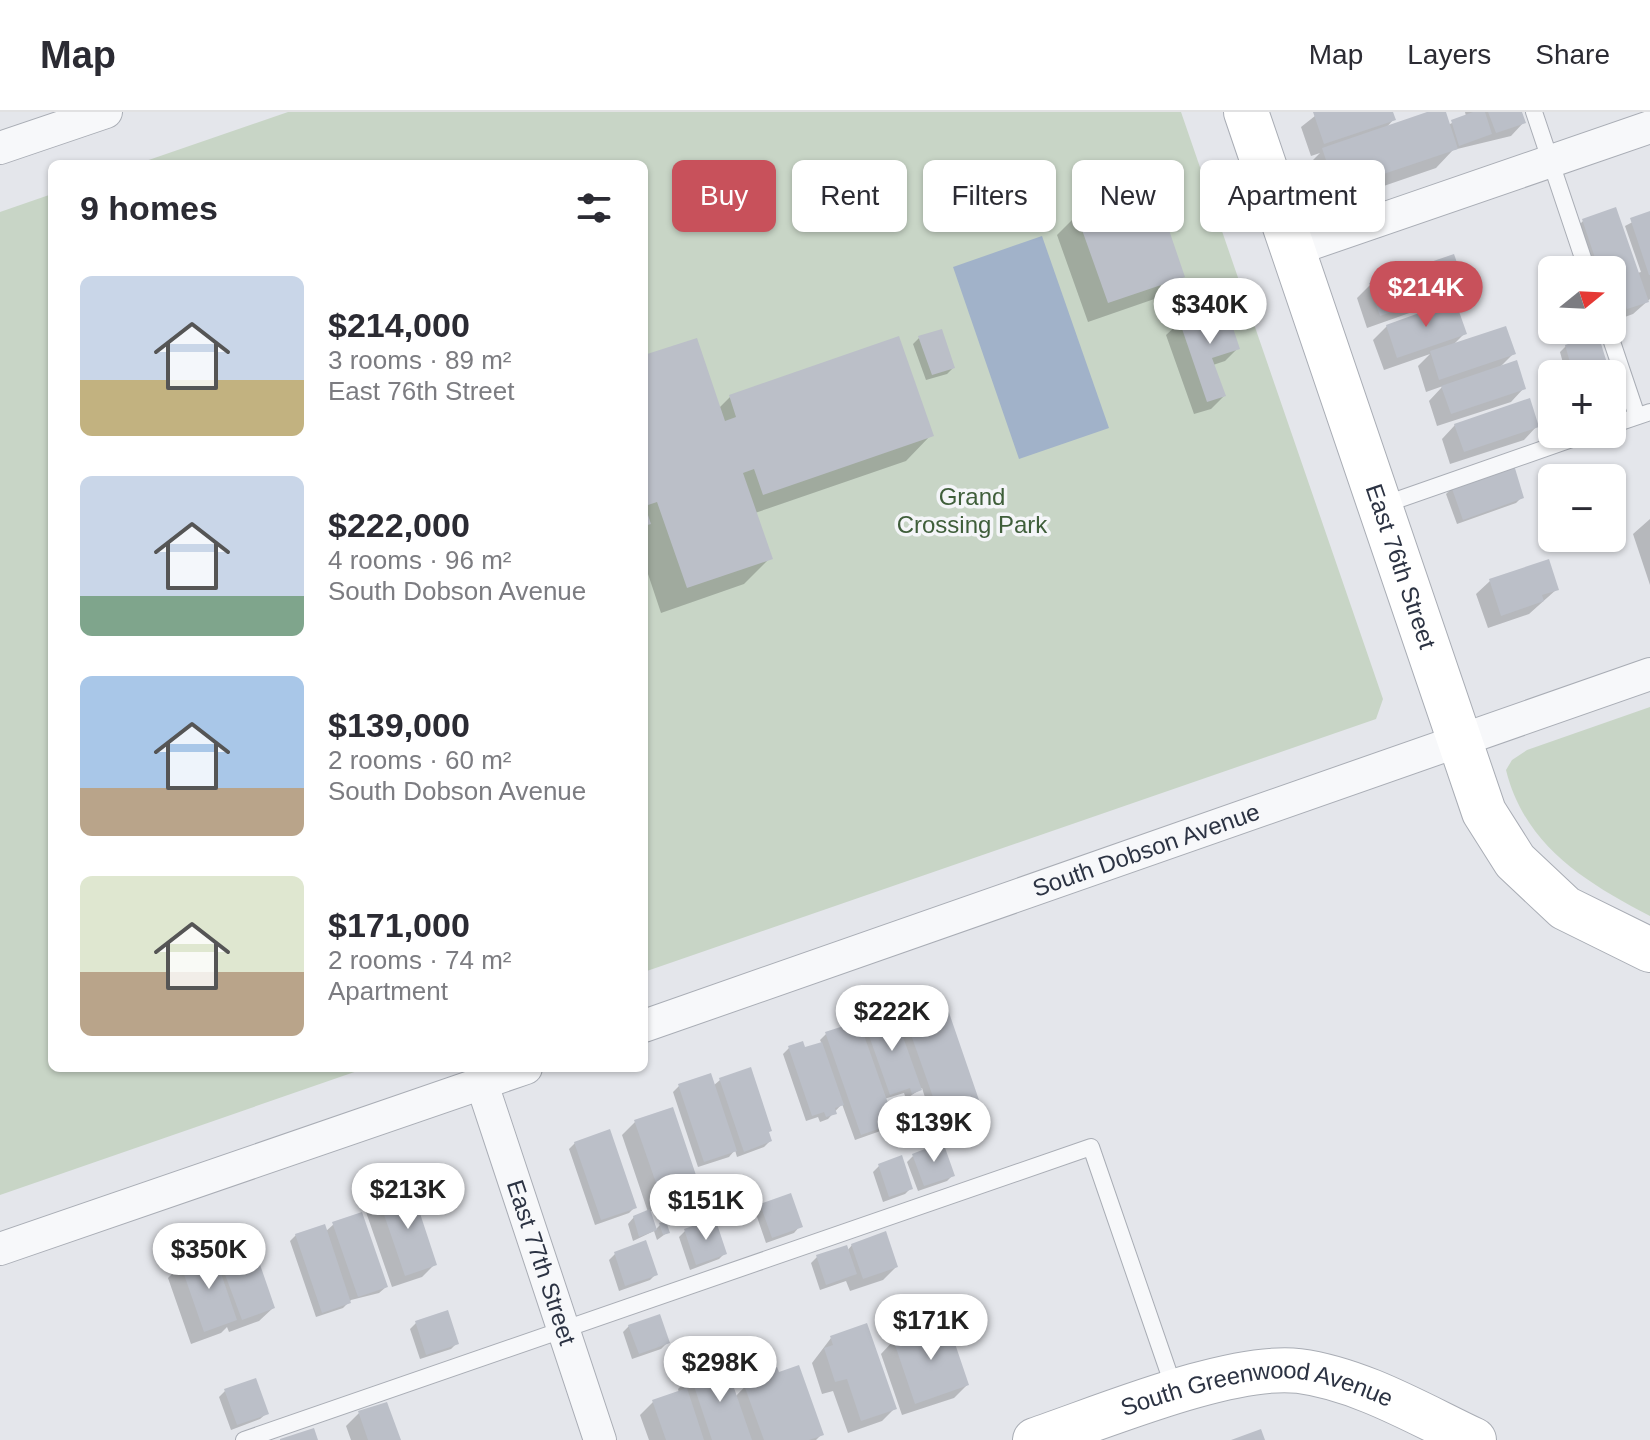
<!DOCTYPE html>
<html lang="en">
<head>
<meta charset="utf-8">
<style>
	:root { --surface:#fff; --page:#f2f2f3; --text:#2b2b33; --muted:#7c7c81; --line:#e1e1e2; --accent:#c8515b }
	body { margin:0; font-family:Helvetica,sans-serif; background:var(--page); color:var(--text); height:100vh; display:flex; flex-direction:column; font-size:30px; white-space:nowrap }
	* { box-sizing:border-box; margin:0 }
	p { font-size:26px; color:var(--muted) }
	.icon { flex:none; width:44px; height:44px; fill:none; stroke:currentColor; stroke-width:2; stroke-linecap:round; stroke-linejoin:round }
	.map { position:relative; flex:1; overflow:hidden }
	.drawer { position:absolute; left:48px; top:48px; width:600px; height:912px; display:flex; flex-direction:column; background:var(--surface); border-radius:12px; box-shadow:0 2px 6px #0004 }
	.drawer>* { flex:none }
	.hud { position:absolute; left:672px; top:48px; width:760px; height:72px; display:flex; gap:16px }
	.needle { width:52px; rotate:72deg }
	.buttons { position:absolute; left:1538px; top:144px; display:grid; gap:16px }
	.buttons a { display:grid; place-items:center; width:88px; height:88px; border-radius:12px; background:var(--surface); box-shadow:0 2px 6px #0004; font-size:40px }
	.price { position:absolute; translate:-50% -68px; padding:0 18px; border-radius:28px; background:#fff; color:#222; font-size:26px; line-height:52px; filter:drop-shadow(0 2px 4px #0008) }
	.price::after { content:''; position:absolute; left:50%; top:48px; width:24px; height:18px; margin-left:-12px; background:inherit; clip-path:polygon(0 0,100% 0,50% 100%) }
	.price.active { background:var(--accent); color:#fff }
	ul { padding:0; list-style:none }
	li { display:flex; align-items:center; gap:24px; height:200px; padding:0 32px }
	li span { display:grid; place-items:center; flex:none; width:224px; height:160px; border-radius:12px; color:#555 }
	li>.icon { margin-inline-start:auto }
	span .icon { width:96px; height:96px; fill:#fffc; stroke-width:1 }
	li b { font-size:34px }
	h2 { display:flex; justify-content:space-between; align-items:center; height:96px; padding:0 32px; font-size:34px }
	.tag { padding:0 28px; border-radius:12px; background:var(--surface); box-shadow:0 2px 6px #0004; font-size:28px; line-height:72px }
	.tag.active { background:var(--accent); color:#fff }
	header { display:flex; align-items:center; gap:48px; box-sizing:border-box; height:112px; padding:0 40px; background:var(--surface); border-bottom:2px solid var(--line) }
	header strong { font-size:38px }
	nav { display:flex; gap:44px; margin-inline-start:auto; font-size:28px }
	.map>svg:first-child { display:block }
	.green { fill:#c8d5c6 }
	.water { fill:#a1b2c9 }
	.shadow { fill:#0003 }
	.building { fill:#bbbfc8 }
	.lines { fill:none; stroke-linecap:round; stroke-linejoin:round }
	.lane-casing { stroke:#a9adb5; stroke-width:18 }
	.street-casing { stroke:#a9adb5; stroke-width:34 }
	.secondary-casing { stroke:#a9adb5; stroke-width:46 }
	.lane { stroke:#f7f8fa; stroke-width:16 }
	.street { stroke:#f7f8fa; stroke-width:32 }
	.secondary { stroke:#fff; stroke-width:44 }
	.labels { text-anchor:middle; stroke-width:7; stroke-linejoin:round; paint-order:stroke }
	.park-label { font-size:24px; fill:#3f5e3a; stroke:#f4f5f8 }
	.street-label { font-size:24px; fill:#2c3343; stroke:#f4f5f8 }
</style>
</head>
<body>
<header>
<strong>Map</strong>
<nav><a>Map</a><a>Layers</a><a>Share</a></nav>
</header>
<div class="map">
<svg width="1650" height="1328" viewBox="0 0 1650 1328">
	<rect width="100%" height="100%" fill="#e4e6eb"/>
	<path class="green" d="M 288,0 L 1181,0 L 1383,587 L 1376,607 L 644,860 L 644,52 L 137,52 Z
		M 52,82 L 52,956 L 366,956 L 0,1083 L 0,100 Z
		M 1650,595 L 1650,804 C 1585,770 1525,734 1506,658 L 1512,648 L 1527,638 Z"/>
	<path class="water" d="M 1042,124 L 1109,316 L 1019,347 L 953,155 Z"/>
	<path class="shadow" d="M 1320,0 L 1391,0 L 1394,7 L 1385,17 L 1433,0 L 1444,0 L 1448,13 L 1466,4 L 1465,0 L 1520,0 L 1524,10 L 1511,24 L 1453,38 L 1436,56 L 1317,97 L 1303,58 L 1320,41 L 1311,44 L 1301,15 Z
		M 1650,101 L 1650,187 L 1633,202 L 1614,209 L 1612,158 L 1582,158 L 1570,122 L 1583,109 L 1637,161 L 1641,160 L 1625,114 Z
		M 1077,103 L 1183,164 L 1163,184 L 1088,210 L 1057,123 Z
		M 1370,173 L 1462,174 L 1449,187 L 1367,216 L 1357,186 Z
		M 1224,195 L 1238,236 L 1225,249 L 1213,253 L 1224,284 L 1211,297 L 1194,302 L 1166,223 L 1180,210 Z
		M 1552,198 L 1552,218 L 1586,218 L 1554,228 L 1547,203 Z
		M 1387,214 L 1465,221 L 1452,234 L 1513,242 L 1499,256 L 1524,276 L 1511,290 L 1437,314 L 1429,289 L 1443,274 L 1426,280 L 1418,254 L 1430,242 L 1384,258 L 1373,228 Z
		M 919,226 L 953,256 L 947,262 L 926,268 L 913,232 Z
		M 1566,234 L 1605,250 L 1599,256 L 1566,262 L 1560,240 Z
		M 644,245 L 719,296 L 730,285 L 931,323 L 906,349 L 755,401 L 770,446 L 744,472 L 661,501 L 644,450 Z
		M 1455,313 L 1537,314 L 1524,328 L 1450,352 L 1442,327 Z
		M 1452,376 L 1522,385 L 1516,391 L 1457,412 L 1446,382 Z
		M 1650,407 L 1650,473 L 1633,422 Z
		M 1490,469 L 1557,477 L 1529,502 L 1488,516 L 1476,482 Z
		M 904,902 L 977,987 L 970,993 L 932,1007 L 922,976 L 906,987 L 904,981 L 884,987 L 892,1011 L 886,1017 L 855,1028 L 842,992 L 828,1007 L 820,1010 L 818,1005 L 806,1009 L 783,942 L 789,936 L 804,938 L 822,932 L 820,928 L 826,922 L 859,915 L 864,909 L 896,910 Z
		M 720,968 L 770,1029 L 764,1035 L 737,1045 L 735,1038 L 729,1045 L 698,1055 L 673,980 L 679,974 L 713,974 Z
		M 635,1010 L 698,1075 L 684,1088 L 648,1100 L 622,1023 Z
		M 575,1031 L 635,1095 L 629,1101 L 595,1113 L 569,1037 Z
		M 914,1043 L 953,1063 L 947,1069 L 918,1079 L 907,1050 Z
		M 879,1054 L 911,1076 L 905,1082 L 883,1090 L 873,1060 Z
		M 379,1087 L 435,1152 L 422,1165 L 392,1175 L 366,1100 Z
		M 761,1093 L 800,1114 L 794,1121 L 766,1131 L 755,1099 Z
		M 634,1105 L 655,1118 L 660,1113 L 668,1120 L 657,1128 L 654,1119 L 633,1129 L 628,1112 Z
		M 714,1109 L 725,1141 L 719,1147 L 690,1158 L 679,1125 L 685,1119 Z
		M 334,1112 L 386,1175 L 379,1181 L 351,1188 L 343,1196 L 316,1205 L 290,1129 L 296,1123 L 325,1120 Z
		M 852,1133 L 896,1155 L 883,1168 L 850,1179 L 846,1169 L 820,1178 L 811,1151 L 817,1145 L 847,1139 Z
		M 222,1140 L 273,1196 L 259,1209 L 229,1220 L 227,1215 L 221,1221 L 191,1232 L 168,1166 L 181,1153 L 214,1148 Z
		M 615,1142 L 656,1162 L 650,1168 L 619,1179 L 609,1148 Z
		M 416,1211 L 457,1231 L 451,1237 L 420,1247 L 410,1217 Z
		M 629,1214 L 667,1231 L 661,1237 L 632,1247 L 623,1220 Z
		M 831,1226 L 895,1296 L 882,1309 L 848,1321 L 833,1279 L 822,1282 L 812,1251 Z
		M 894,1228 L 967,1273 L 954,1286 L 902,1303 L 881,1242 Z
		M 691,1264 L 735,1285 L 754,1265 L 821,1323 L 816,1328 L 649,1328 L 640,1303 L 653,1290 L 679,1281 L 678,1277 Z
		M 225,1279 L 267,1301 L 260,1307 L 231,1318 L 219,1285 Z
		M 359,1301 L 398,1328 L 351,1328 L 346,1314 Z"/>
	<path class="building" d="M 1313,0 L 1393,0 L 1396,8 L 1324,32 Z
		M 1427,0 L 1446,0 L 1458,37 L 1336,78 L 1322,36 Z
		M 1473,0 L 1485,0 L 1492,22 L 1459,34 L 1451,8 Z
		M 1488,0 L 1522,0 L 1526,11 L 1496,21 Z
		M 1154,74 L 1185,165 L 1108,191 L 1076,101 Z
		M 1616,95 L 1649,190 L 1627,197 L 1625,191 L 1612,196 L 1612,158 L 1599,158 L 1582,107 Z
		M 1650,99 L 1650,163 L 1649,163 L 1630,106 Z
		M 1454,142 L 1465,174 L 1380,204 L 1369,171 Z
		M 1455,188 L 1467,222 L 1397,246 L 1386,213 Z
		M 1225,192 L 1240,237 L 1212,246 L 1226,284 L 1207,290 L 1179,208 Z
		M 1506,214 L 1516,242 L 1439,268 L 1430,239 Z
		M 942,217 L 955,256 L 932,263 L 918,224 Z
		M 1598,222 L 1607,251 L 1573,261 L 1565,233 Z
		M 899,224 L 934,324 L 763,383 L 754,357 L 743,361 L 773,447 L 687,476 L 657,390 L 645,394 L 651,412 L 644,414 L 644,243 L 697,226 L 725,309 L 736,305 L 729,283 Z
		M 1517,248 L 1526,277 L 1451,302 L 1441,274 Z
		M 1612,269 L 1618,288 L 1612,290 Z
		M 1530,286 L 1539,315 L 1464,340 L 1454,312 Z
		M 1514,353 L 1524,386 L 1463,408 L 1451,374 Z
		M 1549,447 L 1559,478 L 1542,483 L 1544,489 L 1501,504 L 1489,467 Z
		M 944,886 L 979,988 L 939,1002 L 903,900 Z
		M 893,897 L 922,978 L 912,982 L 910,976 L 890,983 L 863,907 Z
		M 859,909 L 895,1011 L 861,1023 L 825,920 Z
		M 803,929 L 805,935 L 822,930 L 844,993 L 835,996 L 837,1002 L 826,1005 L 824,1000 L 812,1004 L 788,934 Z
		M 751,955 L 772,1019 L 769,1020 L 772,1029 L 744,1040 L 719,966 Z
		M 711,961 L 737,1039 L 704,1050 L 678,972 Z
		M 673,995 L 700,1075 L 662,1088 L 634,1008 Z
		M 610,1017 L 637,1096 L 601,1108 L 574,1030 Z
		M 943,1030 L 955,1064 L 924,1074 L 912,1042 Z
		M 902,1043 L 913,1077 L 889,1085 L 878,1052 Z
		M 411,1074 L 437,1153 L 405,1164 L 378,1085 Z
		M 791,1081 L 803,1115 L 772,1126 L 760,1092 Z
		M 650,1097 L 657,1118 L 639,1125 L 633,1104 Z
		M 362,1100 L 388,1175 L 358,1185 L 332,1110 Z
		M 715,1106 L 727,1142 L 696,1153 L 684,1117 Z
		M 666,1109 L 670,1121 L 663,1123 L 659,1111 Z
		M 325,1112 L 351,1191 L 322,1201 L 295,1122 Z
		M 886,1119 L 898,1155 L 863,1167 L 851,1132 Z
		M 646,1128 L 658,1163 L 625,1174 L 614,1140 Z
		M 247,1130 L 251,1140 L 255,1138 L 275,1196 L 242,1208 L 220,1149 L 224,1148 L 221,1139 Z
		M 847,1133 L 857,1162 L 826,1173 L 816,1143 Z
		M 213,1138 L 237,1208 L 204,1220 L 180,1151 Z
		M 448,1198 L 459,1232 L 426,1243 L 415,1209 Z
		M 660,1202 L 670,1231 L 639,1242 L 628,1213 Z
		M 947,1208 L 969,1273 L 915,1292 L 893,1227 Z
		M 867,1211 L 897,1297 L 861,1309 L 847,1267 L 835,1270 L 824,1236 L 833,1233 L 830,1224 Z
		M 725,1250 L 752,1328 L 712,1328 L 690,1262 Z
		M 799,1253 L 824,1323 L 809,1328 L 764,1328 L 744,1273 L 754,1269 L 753,1264 L 777,1255 L 779,1260 Z
		M 256,1266 L 269,1302 L 237,1313 L 224,1277 Z
		M 687,1276 L 704,1328 L 666,1328 L 652,1288 Z
		M 387,1290 L 401,1328 L 368,1328 L 358,1299 Z
		M 314,1316 L 318,1328 L 280,1328 L 280,1327 Z
		M 1261,1317 L 1265,1328 L 1231,1328 Z"/>
	<g class="lines">
		<defs>
			<path id="lane" d="M 1534,0 L 1587,158
				M 1608,218 L 1637,304
				M 1612,313 L 1650,300
				M 1380,394 L 1586,322
				M 244,1328 L 1091,1035 L 1175,1279"/>
			<g id="street">
				<path d="M 0,36 L 106,0"/>
				<path d="M 1293,138 L 1650,15"/>
				<path id="s1" d="M 644,914 L 1650,562"/>
				<path id="s2" d="M 482,972 L 600,1328"/>
				<path d="M 0,1137 L 526,956"/>
			</g>
			<g id="secondary">
				<path id="s3" d="M 1246,0 L 1484,700 L 1515,749 L 1565,796 L 1650,838"/>
				<path id="s4" d="M 1035,1328 C 1103,1305 1231,1251 1299,1259 C 1360,1267 1419,1302 1474,1328"/>
			</g>
		</defs>
		<use href="#lane" class="lane-casing"/>
		<use href="#street" class="street-casing"/>
		<use href="#secondary" class="secondary-casing"/>
		<use href="#lane" class="lane"/>
		<use href="#street" class="street"/>
		<use href="#secondary" class="secondary"/>
	</g>
	<g class="labels">
		<g class="park-label">
			<text x="972" y="393">Grand<tspan x="972" dy="28">Crossing Park</tspan></text>
		</g>
		<g class="street-label">
			<text dy="8" stroke="none"><textPath href="#s3" startOffset="480">East 76th Street</textPath></text>
			<text dy="8" stroke="none"><textPath href="#s1" startOffset="532">South Dobson Avenue</textPath></text>
			<text dy="8" stroke="none"><textPath href="#s2" startOffset="188">East 77th Street</textPath></text>
			<text dy="8" stroke="none"><textPath href="#s4" startOffset="232">South Greenwood Avenue</textPath></text>
		</g>
	</g>
</svg>
<div class="buttons">
<a><svg class="needle" viewBox="-14 -14 28 28"><path d="M0-13l5 13h-10z" fill="#e53935"/><path d="M0 13l5-13h-10z" fill="#7c7c81"/></svg></a>
<a>+</a>
<a>−</a>
</div>
<b class="price active" style="left:1426px;top:217px">$214K</b>
<b class="price" style="left:1210px;top:234px">$340K</b>
<b class="price" style="left:892px;top:941px">$222K</b>
<b class="price" style="left:934px;top:1052px">$139K</b>
<b class="price" style="left:408px;top:1119px">$213K</b>
<b class="price" style="left:706px;top:1130px">$151K</b>
<b class="price" style="left:209px;top:1179px">$350K</b>
<b class="price" style="left:931px;top:1250px">$171K</b>
<b class="price" style="left:720px;top:1292px">$298K</b>
<div class="hud">
<a class="tag active">Buy</a>
<a class="tag">Rent</a>
<a class="tag">Filters</a>
<a class="tag">New</a>
<a class="tag">Apartment</a>
</div>
<section class="drawer">
<h2>9 homes<svg class="icon" aria-label="filters" viewBox="0 0 24 24"><path d="M4 7h16M4 17h16"/><circle cx="9" cy="7" r="2"/><circle cx="15" cy="17" r="2"/></svg></h2>
<ul>
<li><span style="background:linear-gradient(#c9d6e8 65%,#c2b280 0)"><svg class="icon" aria-label="home" viewBox="0 0 24 24"><path d="M3 11l9-7 9 7M6 9v11h12V9"/></svg></span><div><b>$214,000</b><p>3 rooms · 89 m²</p><p>East 76th Street</p></div></li>
<li><span style="background:linear-gradient(#c9d6e8 75%,#7fa58c 0)"><svg class="icon" aria-label="home" viewBox="0 0 24 24"><path d="M3 11l9-7 9 7M6 9v11h12V9"/></svg></span><div><b>$222,000</b><p>4 rooms · 96 m²</p><p>South Dobson Avenue</p></div></li>
<li><span style="background:linear-gradient(#a9c7e8 70%,#b9a48a 0)"><svg class="icon" aria-label="home" viewBox="0 0 24 24"><path d="M3 11l9-7 9 7M6 9v11h12V9"/></svg></span><div><b>$139,000</b><p>2 rooms · 60 m²</p><p>South Dobson Avenue</p></div></li>
<li><span style="background:linear-gradient(#dfe7d0 60%,#b9a48a 0)"><svg class="icon" aria-label="home" viewBox="0 0 24 24"><path d="M3 11l9-7 9 7M6 9v11h12V9"/></svg></span><div><b>$171,000</b><p>2 rooms · 74 m²</p><p>Apartment</p></div></li>
</ul>
</section>
</div>
</body>
</html>
